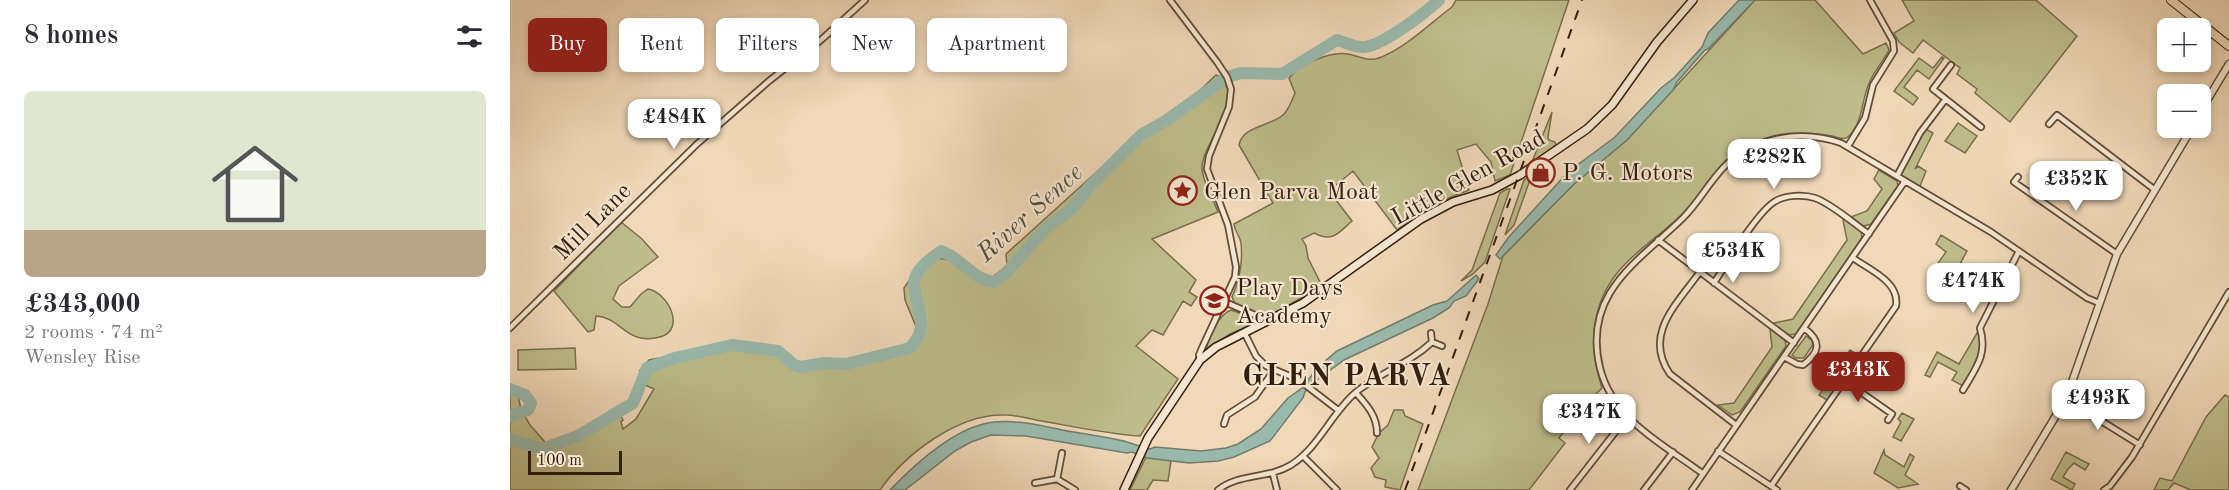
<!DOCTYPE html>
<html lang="en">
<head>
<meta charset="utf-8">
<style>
	:root { --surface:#fff; --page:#f2f2f3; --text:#2b2b33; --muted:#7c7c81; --line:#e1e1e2; --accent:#8f2418 }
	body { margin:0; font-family:"Old Standard TT",serif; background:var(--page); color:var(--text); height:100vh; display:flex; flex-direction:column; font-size:22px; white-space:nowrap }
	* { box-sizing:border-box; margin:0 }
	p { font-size:20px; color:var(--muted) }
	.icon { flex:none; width:33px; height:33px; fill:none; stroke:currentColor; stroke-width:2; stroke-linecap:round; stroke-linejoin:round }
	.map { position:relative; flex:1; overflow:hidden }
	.side { display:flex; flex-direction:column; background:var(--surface); width:510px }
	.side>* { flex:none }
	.hud { position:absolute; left:18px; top:18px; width:570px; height:54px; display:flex; gap:12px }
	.tools { position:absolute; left:1647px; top:18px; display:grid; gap:12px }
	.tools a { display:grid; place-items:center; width:54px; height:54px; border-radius:9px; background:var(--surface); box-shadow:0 3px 9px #0003; font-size:30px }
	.scale { position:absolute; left:18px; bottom:15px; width:94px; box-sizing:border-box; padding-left:6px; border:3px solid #361e0e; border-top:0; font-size:16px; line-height:21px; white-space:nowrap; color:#361e0e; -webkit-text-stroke:4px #f5e6d1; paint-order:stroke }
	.price { position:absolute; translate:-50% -51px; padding:0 14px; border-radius:12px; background:#fff; color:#222; font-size:20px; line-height:39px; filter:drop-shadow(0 2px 3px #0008) }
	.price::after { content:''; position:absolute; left:50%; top:36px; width:18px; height:14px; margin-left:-9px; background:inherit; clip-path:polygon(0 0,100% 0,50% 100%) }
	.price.on { background:var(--accent); color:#fff }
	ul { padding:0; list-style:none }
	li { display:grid; align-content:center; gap:12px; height:318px; padding:0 24px }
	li+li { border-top:2px solid var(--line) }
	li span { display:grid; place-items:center; height:186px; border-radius:9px; color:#555 }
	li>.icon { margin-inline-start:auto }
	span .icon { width:108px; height:108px; fill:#fffc; stroke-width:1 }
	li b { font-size:26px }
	h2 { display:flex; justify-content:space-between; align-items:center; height:72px; padding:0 24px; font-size:26px }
	.chip { padding:0 21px; border-radius:9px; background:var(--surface); box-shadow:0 3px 9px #0003; font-size:21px; line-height:54px }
	.chip.on { background:var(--accent); color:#fff }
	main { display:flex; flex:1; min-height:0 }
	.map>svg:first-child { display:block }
	.green { fill:#bebd8b; stroke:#7a6e4c; stroke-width:1.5 }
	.water { fill:#9abaae; stroke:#727c6e; stroke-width:1.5 }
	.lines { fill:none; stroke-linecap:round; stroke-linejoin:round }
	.river { stroke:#9abaae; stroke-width:12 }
	.minor-casing { stroke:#644c38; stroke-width:8 }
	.tertiary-casing { stroke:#644c38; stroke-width:9 }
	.secondary-casing { stroke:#361e0e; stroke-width:10 }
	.primary-casing { stroke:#361e0e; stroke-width:10 }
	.minor { stroke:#f5e6d1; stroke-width:4.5 }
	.tertiary { stroke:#f5e6d1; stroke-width:6 }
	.secondary { stroke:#f5e6d1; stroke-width:7 }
	.primary { stroke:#f0d8b8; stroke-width:8 }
	.rail { stroke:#361e0e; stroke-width:2; stroke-dasharray:10 10; stroke-linecap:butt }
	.labels { text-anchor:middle; stroke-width:4.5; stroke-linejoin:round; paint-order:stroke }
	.poi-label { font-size:24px; fill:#361e0e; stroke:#f5e6d1; text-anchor:start }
	.street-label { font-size:24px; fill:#361e0e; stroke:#f5e6d1 }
	.water-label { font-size:26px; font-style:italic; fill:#544d3e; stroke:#f5e6d1 }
	.district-label { font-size:30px; font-weight:bold; letter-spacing:1.5px; fill:#361e0e; stroke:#f5e6d1 }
</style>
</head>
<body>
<main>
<section class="side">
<h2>8 homes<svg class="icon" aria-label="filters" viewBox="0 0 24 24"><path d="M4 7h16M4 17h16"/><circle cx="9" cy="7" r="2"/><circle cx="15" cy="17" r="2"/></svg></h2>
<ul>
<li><span style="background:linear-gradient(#dfe7d0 75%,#b9a48a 0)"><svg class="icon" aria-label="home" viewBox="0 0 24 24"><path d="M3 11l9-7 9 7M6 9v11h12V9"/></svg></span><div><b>£343,000</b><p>2 rooms · 74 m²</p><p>Wensley Rise</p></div></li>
</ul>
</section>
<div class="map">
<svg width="1719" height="490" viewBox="0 0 1719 490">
	<rect width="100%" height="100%" fill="#f0d8b8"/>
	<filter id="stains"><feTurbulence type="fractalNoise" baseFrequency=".00333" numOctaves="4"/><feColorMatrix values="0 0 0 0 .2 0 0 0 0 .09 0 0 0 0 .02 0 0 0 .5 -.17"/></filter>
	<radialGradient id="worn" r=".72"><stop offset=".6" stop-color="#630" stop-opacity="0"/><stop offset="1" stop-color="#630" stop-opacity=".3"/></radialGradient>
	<path class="green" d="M 946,0 L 1059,0 L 1000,175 L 985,181 L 981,162 L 966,144 L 947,150 L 959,190 L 921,205 L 887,230 L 843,171 L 819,191 L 842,221 C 828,233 823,243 804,233 L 792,239 L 796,246 L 798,258 L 812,286 L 758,317 L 726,306 L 722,297 C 729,281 733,261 731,243 C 730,236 725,232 724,224 L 763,203 L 729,145 C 733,125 761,127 774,114 C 779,109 782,100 785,93 L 779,78 C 790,64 820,51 838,54 C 848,56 859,62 869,58 C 896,48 919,24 942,7 Z
		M 1245,0 L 1305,0 L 1353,54 L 1376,43 L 1379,50 C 1373,61 1365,71 1360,81 C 1351,99 1354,121 1339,136 C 1334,141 1328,137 1322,136 C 1303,133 1282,131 1263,136 C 1221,147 1205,177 1178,208 C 1158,231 1127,248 1108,272 C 1080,306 1079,348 1092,388 L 1072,408 L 1049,438 L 1055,443 L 1019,490 L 908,490 L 978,304 L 993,256 L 1063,185 L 1117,140 Z
		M 1392,0 L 1526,0 L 1567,36 L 1500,122 L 1465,93 L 1467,89 L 1447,74 L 1450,68 L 1413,40 L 1403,53 L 1389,42 L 1384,33 L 1404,21 Z
		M 1432,57 L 1434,58 L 1419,79 L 1407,70 L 1394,87 L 1408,98 L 1403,105 L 1384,91 L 1409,58 L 1423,68 Z
		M 706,75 L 712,78 C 713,81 717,87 718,91 C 722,114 693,146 692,167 C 691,178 704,201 708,212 L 642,239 L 686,280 L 679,292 L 687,297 L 681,306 L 673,301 L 653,335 L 642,330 L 626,346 L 668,379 L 630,436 C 596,434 561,426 526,420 C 516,418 505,415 495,415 C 449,413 395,454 370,490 L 0,490 L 0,384 L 7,392 L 11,409 L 20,425 L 35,442 L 42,444 L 74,437 L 109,412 L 113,420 L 111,422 L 113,429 L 126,419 L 144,389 L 135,385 L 129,375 L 130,370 L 139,360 L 207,347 L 255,352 L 290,364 L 334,365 L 349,359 L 365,360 L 385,355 L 396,348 L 407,329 L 395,300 L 394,288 C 420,249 434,251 469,280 L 478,280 L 497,266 L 496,254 L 613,148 L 679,101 Z
		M 1042,112 L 1038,137 L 1039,140 L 1045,142 L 1046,145 L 1025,162 L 1022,162 Z
		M 1448,123 L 1467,136 L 1455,153 L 1435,141 Z
		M 1414,128 L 1423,133 L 1405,169 L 1408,166 L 1416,171 L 1410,186 L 1387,176 Z
		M 1369,170 L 1387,181 L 1388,186 L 1361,224 L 1354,226 L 1351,231 L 1352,238 L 1286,334 L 1279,335 L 1275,340 L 1276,346 L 1230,412 L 1222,415 L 1208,405 L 1224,403 L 1262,347 L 1260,330 L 1264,323 L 1283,319 L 1337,240 L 1333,220 L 1357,211 L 1372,189 L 1364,179 Z
		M 1022,174 L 1004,225 L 995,235 L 1014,180 Z
		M 997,189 L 1000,189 L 975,262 L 963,274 L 951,281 L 962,270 L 990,193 Z
		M 111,222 L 132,239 L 148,257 L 109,286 L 103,299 L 112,307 L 120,307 L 131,294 L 138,289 C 159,293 176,330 150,337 C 116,346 111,317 86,316 L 84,330 L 78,332 L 44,291 Z
		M 1431,235 L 1457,251 L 1439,284 L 1421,273 L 1436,252 L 1426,244 Z
		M 721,310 L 747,319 L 748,322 L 720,334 L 697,349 C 696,338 710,314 721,310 Z
		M 1470,328 L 1472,355 L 1455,387 L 1442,380 L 1447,372 L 1428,362 L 1420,377 L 1415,375 L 1427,352 L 1449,364 Z
		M 1296,336 L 1303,341 L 1302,346 L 1294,358 L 1286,358 L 1282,355 Z
		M 65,348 L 66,369 L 8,370 L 8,350 Z
		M 1340,350 L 1348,355 L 1317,400 L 1309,395 L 1314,388 L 1312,369 L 1306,363 L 1310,356 L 1318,359 L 1337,354 Z
		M 1715,395 L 1719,397 L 1719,490 L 1681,490 L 1664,483 L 1658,490 L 1644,490 L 1650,478 L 1662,481 L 1696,417 Z
		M 884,410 L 893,410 L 895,416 L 913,424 L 890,490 L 875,487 L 876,480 L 865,477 L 861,468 L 869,458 L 862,447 L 869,433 L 878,425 Z
		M 1392,413 L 1404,419 L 1391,441 L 1383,437 L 1391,422 L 1388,419 Z
		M 1374,450 L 1375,455 L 1394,467 L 1400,454 L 1404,457 L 1395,475 L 1408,484 L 1388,488 L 1364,473 Z
		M 1556,452 L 1579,464 L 1575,470 L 1564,463 L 1558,469 L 1553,477 L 1565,484 L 1562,490 L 1541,479 Z
		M 636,457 L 661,461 L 658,481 L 643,480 L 637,490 L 620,490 Z"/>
	<path class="water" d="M 1229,0 L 1245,0 L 1198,49 L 1195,50 L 1167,82 L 1163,90 L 1117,140 L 1063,185 L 990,259 L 986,255 L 998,238 L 1058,172 L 1105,137 L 1151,88 L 1164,78 L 1192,47 L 1198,33 Z
		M 966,275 L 969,279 L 956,296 L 944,301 L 939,308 L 923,318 L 834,360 L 803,383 L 795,392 L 793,398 L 760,441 L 724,457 L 708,461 L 679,463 L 637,458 L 622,452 L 617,453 L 516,436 L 481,435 L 461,442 L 445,451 L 395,490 L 380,490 C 404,465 439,433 473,424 C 503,417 535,427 564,432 C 581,435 598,437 614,441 C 623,444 631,447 640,449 L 645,447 L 691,451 L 716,448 L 728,444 L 751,429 L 778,398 L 792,388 L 808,367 L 827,351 L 923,305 L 937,301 Z"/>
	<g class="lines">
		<path class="river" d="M 0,389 L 15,395 L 21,403 L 18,410 L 0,416
			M 0,439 L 32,449 L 68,436 L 123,403 L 137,368 L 165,358 L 222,345 L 268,351 L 284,365 L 291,367 L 314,363 L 336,364 L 400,348 C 422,324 405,310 404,284 C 404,270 420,259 431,251 C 452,258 461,279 484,282 L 495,274 L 536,228 L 562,209 L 579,187 L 631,135 L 657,120 L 717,77 L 731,73 L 772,74 L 827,40 C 835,42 846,48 854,47 C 872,46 915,13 929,0"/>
		<defs>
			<path id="minor" d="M 660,0 L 707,62 L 717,77 L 721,89 L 719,107 L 699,156 L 697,169 L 718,225 L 726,267 L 725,277 L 692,348 L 689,355 L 690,360
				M 1441,65 L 1423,89 L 1471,127
				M 1539,124 L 1547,115 L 1645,190
				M 1338,146 L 1355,118 L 1363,85 L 1384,51 L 1383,41 L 1360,0
				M 1387,176 L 1410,133 L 1435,100
				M 1508,177 L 1504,182 L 1607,254
				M 1148,240 L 1284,343
				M 1189,273 C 1166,305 1133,335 1160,374 L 1226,425
				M 1204,283 C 1217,263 1246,214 1264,202 C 1275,195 1293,194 1305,198 C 1322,204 1343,223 1359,234
				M 715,302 L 754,319 L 757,322
				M 0,328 L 187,144 L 259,81 L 311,40 L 355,0
				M 921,333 L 922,342 L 932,346
				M 735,334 L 746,356 L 756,366 L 789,380 L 828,410
				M 1274,357 L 1287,364 L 1293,365 C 1310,352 1312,341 1294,328
				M 1335,381 L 1382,414 L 1378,420
				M 1453,390 C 1466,368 1478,354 1470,328 L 1509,251
				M 846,393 C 857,405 867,416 867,433
				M 1556,399 L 1630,445
				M 714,424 L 717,415 L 745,397 L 764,370
				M 1208,451 L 1267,490
				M 552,453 L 547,479 L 565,490
				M 793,456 L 827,490
				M 1192,473 C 1153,444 1103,420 1090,368 C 1072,293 1128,262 1173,218 C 1188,203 1198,184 1213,168 C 1242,137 1292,129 1331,143 L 1481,232 L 1577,298 L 1589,303
				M 763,474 L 767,490
				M 525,483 L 547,479
				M 1261,486 L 1386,306 C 1390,282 1360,270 1343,258
				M 1450,486 L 1456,490
				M 708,490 C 729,473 758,479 781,465 C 809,447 821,414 845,393 C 869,373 899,364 922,342
				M 1060,490 L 1117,417
				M 1134,490 L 1163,452
				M 1182,490 L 1395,181
				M 1594,490 L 1600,486 L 1622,457 L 1719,292"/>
			<path id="tertiary" d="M 1690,112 L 1719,64
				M 1501,490 L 1556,399 L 1607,254 L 1682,128"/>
			<path id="secondary" d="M 614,490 L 638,438 L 690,360 L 706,347 L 793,303 L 911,219 L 943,202 L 982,190 L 1010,175 L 1077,129 L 1102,105 L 1147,42 L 1183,0"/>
			<path id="primary" d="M 1661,0 L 1719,46"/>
		</defs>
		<use href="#minor" class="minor-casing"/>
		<use href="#tertiary" class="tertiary-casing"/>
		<use href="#secondary" class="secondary-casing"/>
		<use href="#primary" class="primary-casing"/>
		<use href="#minor" class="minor"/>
		<use href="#tertiary" class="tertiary"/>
		<use href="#secondary" class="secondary"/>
		<use href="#primary" class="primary"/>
		<path class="rail" d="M 895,490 L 1072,0"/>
	</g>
	<defs>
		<symbol id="shop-ring" viewBox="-11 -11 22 22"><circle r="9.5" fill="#f5e6d1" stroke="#8f2418" stroke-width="1.5"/><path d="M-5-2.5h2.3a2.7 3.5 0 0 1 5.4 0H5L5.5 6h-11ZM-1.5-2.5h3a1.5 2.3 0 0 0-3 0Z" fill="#8f2418"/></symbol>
		<symbol id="sight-ring" viewBox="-11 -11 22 22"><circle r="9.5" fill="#f5e6d1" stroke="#8f2418" stroke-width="1.5"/><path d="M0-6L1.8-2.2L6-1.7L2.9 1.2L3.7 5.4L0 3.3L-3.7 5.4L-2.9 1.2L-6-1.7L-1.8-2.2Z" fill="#8f2418"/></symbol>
		<symbol id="school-ring" viewBox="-11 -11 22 22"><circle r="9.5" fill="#f5e6d1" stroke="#8f2418" stroke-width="1.5"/><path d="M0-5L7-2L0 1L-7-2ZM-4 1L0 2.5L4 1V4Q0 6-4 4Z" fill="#8f2418"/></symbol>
	</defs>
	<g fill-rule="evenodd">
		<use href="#shop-ring" x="1014" y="156" width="33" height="33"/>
		<use href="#sight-ring" x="656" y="174" width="33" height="33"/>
		<use href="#school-ring" x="688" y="284" width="33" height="33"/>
	</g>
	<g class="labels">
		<g class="poi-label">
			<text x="1052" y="180">P. G. Motors</text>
			<text x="694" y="199">Glen Parva Moat</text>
			<text x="726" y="295">Play Days<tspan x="726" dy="28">Academy</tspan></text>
		</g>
		<g class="street-label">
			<text transform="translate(958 177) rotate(-29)" y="8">Little Glen Road</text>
			<text transform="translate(82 221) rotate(-45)" y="8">Mill Lane</text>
		</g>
		<g class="water-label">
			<text transform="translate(519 212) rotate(-42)" y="9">River Sence</text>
		</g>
		<g class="district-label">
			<text x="837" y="385">GLEN PARVA</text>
		</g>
	</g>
	<rect width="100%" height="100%" filter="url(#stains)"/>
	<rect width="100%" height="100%" fill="url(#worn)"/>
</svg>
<div class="tools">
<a>+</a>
<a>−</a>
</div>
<div class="scale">100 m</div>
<b class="price" style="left:164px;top:150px">£484K</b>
<b class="price" style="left:1264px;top:190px">£282K</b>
<b class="price" style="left:1566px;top:212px">£352K</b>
<b class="price" style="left:1223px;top:284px">£534K</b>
<b class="price" style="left:1463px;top:314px">£474K</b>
<b class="price on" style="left:1348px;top:403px">£343K</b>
<b class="price" style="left:1588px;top:431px">£493K</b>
<b class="price" style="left:1079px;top:445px">£347K</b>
<div class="hud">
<a class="chip on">Buy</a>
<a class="chip">Rent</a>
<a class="chip">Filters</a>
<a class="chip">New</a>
<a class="chip">Apartment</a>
</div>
</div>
</main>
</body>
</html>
